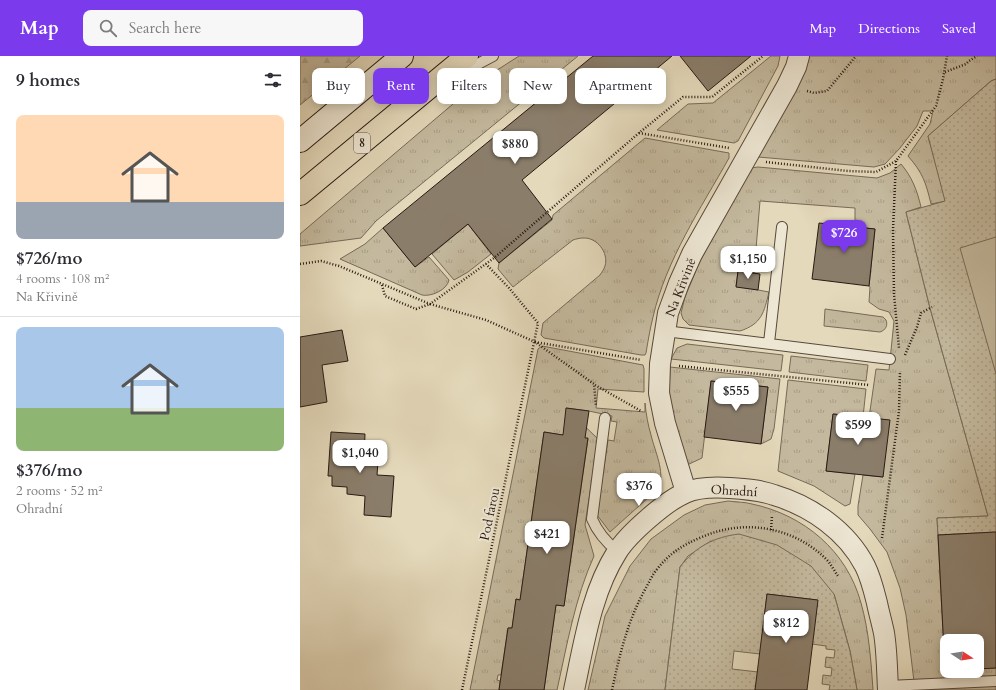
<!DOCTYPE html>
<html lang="en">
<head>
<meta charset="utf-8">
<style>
	:root { --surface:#fff; --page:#f7f7f7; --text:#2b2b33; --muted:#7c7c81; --line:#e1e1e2; --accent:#7c3aed }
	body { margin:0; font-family:Cardo,serif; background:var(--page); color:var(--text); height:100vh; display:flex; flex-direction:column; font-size:15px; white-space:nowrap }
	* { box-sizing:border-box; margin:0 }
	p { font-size:13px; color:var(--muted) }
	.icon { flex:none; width:22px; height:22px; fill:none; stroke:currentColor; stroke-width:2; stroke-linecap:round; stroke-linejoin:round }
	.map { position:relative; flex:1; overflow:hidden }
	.details { display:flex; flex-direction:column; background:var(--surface); width:300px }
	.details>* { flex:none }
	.hud { position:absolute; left:12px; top:12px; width:380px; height:36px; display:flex; gap:8px }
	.needle { width:26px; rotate:102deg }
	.fabs { position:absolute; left:640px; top:578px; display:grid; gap:8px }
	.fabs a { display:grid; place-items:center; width:44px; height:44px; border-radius:8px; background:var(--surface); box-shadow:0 2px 10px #0003; font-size:20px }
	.price { position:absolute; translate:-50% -34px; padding:0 9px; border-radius:8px; background:#fff; color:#222; font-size:13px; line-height:26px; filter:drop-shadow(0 1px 2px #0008) }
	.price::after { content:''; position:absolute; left:50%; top:24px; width:12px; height:9px; margin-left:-6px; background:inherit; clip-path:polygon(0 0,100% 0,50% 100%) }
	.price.active { background:var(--accent); color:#fff }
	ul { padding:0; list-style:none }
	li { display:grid; align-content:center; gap:8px; height:212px; padding:0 16px }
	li+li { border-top:1px solid var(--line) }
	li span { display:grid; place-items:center; height:124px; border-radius:8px; color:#555 }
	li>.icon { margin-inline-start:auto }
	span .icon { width:72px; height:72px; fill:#fffc; stroke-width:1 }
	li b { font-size:17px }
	h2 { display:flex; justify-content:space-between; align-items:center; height:48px; padding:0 16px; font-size:17px }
	.tag { padding:0 14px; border-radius:8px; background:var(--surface); box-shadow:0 2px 10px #0003; font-size:14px; line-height:36px }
	.tag.active { background:var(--accent); color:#fff }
	header { display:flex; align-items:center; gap:24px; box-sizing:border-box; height:56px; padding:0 20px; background:var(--accent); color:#fff }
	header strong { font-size:19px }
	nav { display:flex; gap:22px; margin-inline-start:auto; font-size:14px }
	.search { width:280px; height:36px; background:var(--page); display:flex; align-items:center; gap:10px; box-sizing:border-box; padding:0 14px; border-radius:8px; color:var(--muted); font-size:15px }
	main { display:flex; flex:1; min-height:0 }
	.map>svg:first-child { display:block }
	.grass { fill:url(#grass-tufts); stroke:#766a58 }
	.forest { fill:url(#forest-firs); stroke:#766a58 }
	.park { fill:url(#park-dots); stroke:#766a58 }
	.pitch { fill:#c4b99e; stroke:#766a58 }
	.building { fill:#8a7d6a; stroke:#281a13 }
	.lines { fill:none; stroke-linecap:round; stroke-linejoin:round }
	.service-casing { stroke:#574a3d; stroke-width:12 }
	.minor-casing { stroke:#574a3d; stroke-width:22 }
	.secondary-casing { stroke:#281a13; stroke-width:24 }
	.trunk-casing { stroke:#281a13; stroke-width:24 }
	.path { stroke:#281a13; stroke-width:2.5; stroke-dasharray:1 2; stroke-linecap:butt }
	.service { stroke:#ede6d3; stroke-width:10 }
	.minor { stroke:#ede6d3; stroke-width:20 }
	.secondary { stroke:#ede6d3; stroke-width:22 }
	.trunk { stroke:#e4d9bb; stroke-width:22 }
	.labels { text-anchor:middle; stroke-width:3.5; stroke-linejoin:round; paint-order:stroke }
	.shield { fill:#ede6d3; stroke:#63574d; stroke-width:1 }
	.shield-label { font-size:12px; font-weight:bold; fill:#281a13 }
	.street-label { font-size:13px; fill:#281a13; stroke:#ede6d3 }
</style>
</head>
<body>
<header>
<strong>Map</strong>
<div class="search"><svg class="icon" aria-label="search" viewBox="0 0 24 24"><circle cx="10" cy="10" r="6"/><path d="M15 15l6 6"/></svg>Search here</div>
<nav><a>Map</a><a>Directions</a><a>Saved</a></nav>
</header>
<main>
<section class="details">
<h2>9 homes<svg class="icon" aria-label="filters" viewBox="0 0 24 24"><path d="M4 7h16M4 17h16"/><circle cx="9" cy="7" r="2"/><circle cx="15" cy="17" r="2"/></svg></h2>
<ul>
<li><span style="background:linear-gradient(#ffd9b3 70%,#9aa5b1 0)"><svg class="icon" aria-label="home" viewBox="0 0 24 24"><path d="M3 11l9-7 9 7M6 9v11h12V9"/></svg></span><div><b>$726/mo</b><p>4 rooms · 108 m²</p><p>Na Křivině</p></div></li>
<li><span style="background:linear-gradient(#a9c7e8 65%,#8fb573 0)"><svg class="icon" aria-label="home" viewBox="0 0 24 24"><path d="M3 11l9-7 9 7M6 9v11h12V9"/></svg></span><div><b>$376/mo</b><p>2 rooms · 52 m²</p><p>Ohradní</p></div></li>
</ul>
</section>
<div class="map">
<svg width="696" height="634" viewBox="0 0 696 634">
	<defs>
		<pattern id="grass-tufts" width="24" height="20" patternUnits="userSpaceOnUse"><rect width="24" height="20" fill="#c4b99e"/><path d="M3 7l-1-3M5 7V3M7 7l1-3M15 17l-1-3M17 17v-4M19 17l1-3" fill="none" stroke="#a89e87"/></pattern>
		<pattern id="forest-firs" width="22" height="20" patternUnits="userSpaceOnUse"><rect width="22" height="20" fill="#c4b99e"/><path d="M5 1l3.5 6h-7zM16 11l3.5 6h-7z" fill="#a89e87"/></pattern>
		<pattern id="park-dots" width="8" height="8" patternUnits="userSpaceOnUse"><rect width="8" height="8" fill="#c4b99e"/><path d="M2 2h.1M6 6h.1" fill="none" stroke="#a89e87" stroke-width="1.8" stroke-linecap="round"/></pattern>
	</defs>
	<rect width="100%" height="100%" fill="#e4d9bb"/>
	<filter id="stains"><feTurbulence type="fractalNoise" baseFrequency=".005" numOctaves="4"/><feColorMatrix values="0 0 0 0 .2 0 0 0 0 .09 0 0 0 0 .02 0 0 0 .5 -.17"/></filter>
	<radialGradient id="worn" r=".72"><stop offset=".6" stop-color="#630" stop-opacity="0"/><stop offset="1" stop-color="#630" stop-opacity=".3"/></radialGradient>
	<path class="grass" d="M 219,0 L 278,0 L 76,165 L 61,182 L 0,190 L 0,178 L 180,25 Z
		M 471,0 L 480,0 L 478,10 L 438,85 L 434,87 L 357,74 L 388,48 L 413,47 Z
		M 505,0 L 696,0 L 696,23 L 691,25 L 628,80 L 646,145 L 631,148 C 626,127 623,117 608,100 L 630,68 L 633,55 L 623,55 L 617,70 L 600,92 L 585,108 L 574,111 L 458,101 Z
		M 345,82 L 429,97 L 429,102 C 401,152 366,204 353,261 C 350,273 348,285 346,297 L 345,299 L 341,299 L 244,282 L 241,279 L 243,267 L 300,219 C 302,216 304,213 305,210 C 309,197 297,181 283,182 C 280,182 276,183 273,184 L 213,231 L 198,213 L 199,207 L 252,164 L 253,159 Z
		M 601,108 C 612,121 617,134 621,151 L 606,156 L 630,252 L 688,460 L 637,462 L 645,614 L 677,615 L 677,613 L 696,612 L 696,634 L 615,634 L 606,559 L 600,532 L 587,496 L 570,473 L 558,459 L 558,450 L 563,419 L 583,421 L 568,362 L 570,355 L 576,313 L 589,314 L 594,265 L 589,256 L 579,253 L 569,246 L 570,231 L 569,230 L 575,173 L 555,171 L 555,152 L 460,145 L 454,217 L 438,215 L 436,230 L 469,236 C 464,256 462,268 440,275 L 389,269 L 383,263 L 381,257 L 385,241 L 399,207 L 451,112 L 458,111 L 577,122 L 590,117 Z
		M 168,168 L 191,198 L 168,216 L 154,224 L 132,198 Z
		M 83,172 L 115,211 L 129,201 L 149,224 C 147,234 131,241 122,239 L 40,203 L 65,188 Z
		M 525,253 L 583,261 L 586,264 C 588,269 586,274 580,276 L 524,270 Z
		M 387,288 L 483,299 L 481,315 L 371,303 L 377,292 Z
		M 242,290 L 343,309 L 344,313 L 344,336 L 298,333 L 296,352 L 345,356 L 345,347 C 346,358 348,369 351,379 C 355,396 365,415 359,432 L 310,476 L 297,459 L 308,384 L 314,385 L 317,366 L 311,365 L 312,360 L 289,355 L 266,352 L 298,383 L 285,469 L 294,500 C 275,542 267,589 257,634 L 244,634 L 256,549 L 264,550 L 288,383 L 244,376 L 220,544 L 216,543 L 212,572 L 208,572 L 201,619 L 198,619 L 197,624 L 200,625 L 199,634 L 170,634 L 238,293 Z
		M 491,300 L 568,309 L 566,325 L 489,316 Z
		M 370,311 L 480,323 L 474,373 L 471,383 L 461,388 L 468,331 L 411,325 L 402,402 L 387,409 L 376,378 L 369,343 Z
		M 488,324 L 566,333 L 563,361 L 533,358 L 526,415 L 555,418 L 550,448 L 545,450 L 514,430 L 478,415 Z
		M 428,445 C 436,446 445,446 452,448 C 504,459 547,495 561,547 C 569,575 571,605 573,634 L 557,634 L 550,595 L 534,538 L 411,485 L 388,500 L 380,511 L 365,634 L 288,634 L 305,560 L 330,510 L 351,483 L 384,459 L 405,449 Z"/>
	<path class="forest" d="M 0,0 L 60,0 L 0,49 Z"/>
	<path class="park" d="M 696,23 L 696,481 L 695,476 L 638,479 L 637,462 L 688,460 L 630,252 L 606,156 L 645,145 L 628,80 L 691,25 Z
		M 439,478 L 477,489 L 511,510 L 534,538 L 550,595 L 557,634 L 529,634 L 530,629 L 522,628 L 523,619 L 531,620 L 532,612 L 525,611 L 526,601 L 534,602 L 535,594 L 526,593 L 526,590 L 512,588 L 517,544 L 467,538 L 460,598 L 434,595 L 432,613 L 458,616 L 455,634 L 365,634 L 380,511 C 395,491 414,481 439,478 Z"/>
	<path class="pitch" d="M 696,181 L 696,318 L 660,192 Z"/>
	<path class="building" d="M 293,0 L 372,0 L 222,124 L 252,163 L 199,207 L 168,168 L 115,211 L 83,172 Z
		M 380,0 L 451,0 L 408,35 Z
		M 519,167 L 575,173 L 569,230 L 512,223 Z
		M 438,215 L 460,218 L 458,234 L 436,231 Z
		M 42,274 L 48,305 L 22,309 L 27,346 L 0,351 L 0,281 Z
		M 411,325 L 468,331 L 461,388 L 404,381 Z
		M 266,352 L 289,355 L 285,382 L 288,382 L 264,550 L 256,549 L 244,634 L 199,634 L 208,572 L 212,572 L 216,543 L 220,544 L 244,376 L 263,379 Z
		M 533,358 L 590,364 L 583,421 L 526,415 Z
		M 31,376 L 65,378 L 64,405 L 78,406 L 77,419 L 94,420 L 91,461 L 64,459 L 65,440 L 47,438 L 47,431 L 32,430 L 32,420 L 28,420 Z
		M 696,476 L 696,612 L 677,613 L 677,585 L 647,585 L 647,614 L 645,614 L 638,479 Z
		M 467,538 L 518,544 L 507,634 L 455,634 Z"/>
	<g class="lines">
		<defs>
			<path id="service" d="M 157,19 L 193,0
				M 365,275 L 590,303
				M 469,287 L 482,171
				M 305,362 L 292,463 C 298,477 306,486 317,495
				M 588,630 L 696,625"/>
			<path id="minor" d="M 386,436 L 365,367 L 359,337 L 360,308 L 368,257 L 379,227 L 392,198 L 487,30 L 496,11 L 499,0
				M 274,634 C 284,588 291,537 317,496 C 328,478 366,445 385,437 C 398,431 416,431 430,432 C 445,433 460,434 474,439 C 511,450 547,475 565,510 C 571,522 574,535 577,547 C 579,557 582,567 584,577 C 587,595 587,615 588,634"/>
			<path id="secondary" d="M 0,85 L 102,0"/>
			<path id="trunk" d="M 0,138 L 167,0"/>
		</defs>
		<use href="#service" class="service-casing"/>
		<use href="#minor" class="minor-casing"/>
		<use href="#secondary" class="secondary-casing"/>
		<use href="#trunk" class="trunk-casing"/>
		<path class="path" d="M 645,16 L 666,8 L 669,5 L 677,0
			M 507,35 L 514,37 L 527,35 L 556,0
			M 339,77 L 429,92
			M 596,105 L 593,174 L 594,238 L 599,292
			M 466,106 L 548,115 L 576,116 L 596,105 L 636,50 L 643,23 L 647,0
			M 0,208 L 21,205 L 39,210 L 130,248 L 194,202 L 339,77 L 383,41 L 412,41 L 463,0
			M 82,229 L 85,240 L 116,253 L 130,248 L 186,264 L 235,286 L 294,328 L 296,350
			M 235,286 L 341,304
			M 605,299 L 617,271 L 621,257 L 632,251
			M 379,310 L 569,329
			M 295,329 L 341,355
			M 471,474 L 472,460
			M 582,482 L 599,355 L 600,315
			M 162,634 L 238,267 L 209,232 L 186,208
			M 312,634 C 320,597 328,563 347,530 C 350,524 353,518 358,512 C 371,496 383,489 402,481 C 445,462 495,471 528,505 C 532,510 535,516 538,520"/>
		<use href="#service" class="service"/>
		<use href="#minor" class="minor"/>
		<use href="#secondary" class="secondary"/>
		<use href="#trunk" class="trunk"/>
	</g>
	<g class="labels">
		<rect class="shield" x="54" y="77" width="16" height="20" rx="3"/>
		<g class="shield-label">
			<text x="62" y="91">8</text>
		</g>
		<g class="street-label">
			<text transform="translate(380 231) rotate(-69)" y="5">Na Křivině</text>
			<text transform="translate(434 434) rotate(3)" y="5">Ohradní</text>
			<text transform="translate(189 458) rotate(-78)" y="5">Pod farou</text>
		</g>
	</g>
	<rect width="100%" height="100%" filter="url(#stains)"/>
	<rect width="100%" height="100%" fill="url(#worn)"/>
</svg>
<div class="fabs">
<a><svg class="needle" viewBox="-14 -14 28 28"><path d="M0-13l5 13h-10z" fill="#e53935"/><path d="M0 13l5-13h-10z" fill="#7c7c81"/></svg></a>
</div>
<b class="price" style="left:215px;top:109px">$880</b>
<b class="price active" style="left:544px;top:198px">$726</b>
<b class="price" style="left:448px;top:224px">$1,150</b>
<b class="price" style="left:436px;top:356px">$555</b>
<b class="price" style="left:558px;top:390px">$599</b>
<b class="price" style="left:60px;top:418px">$1,040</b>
<b class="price" style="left:339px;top:451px">$376</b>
<b class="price" style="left:247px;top:499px">$421</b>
<b class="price" style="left:486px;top:588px">$812</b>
<div class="hud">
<a class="tag">Buy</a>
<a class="tag active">Rent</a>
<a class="tag">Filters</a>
<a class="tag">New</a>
<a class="tag">Apartment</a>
</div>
</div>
</main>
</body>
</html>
